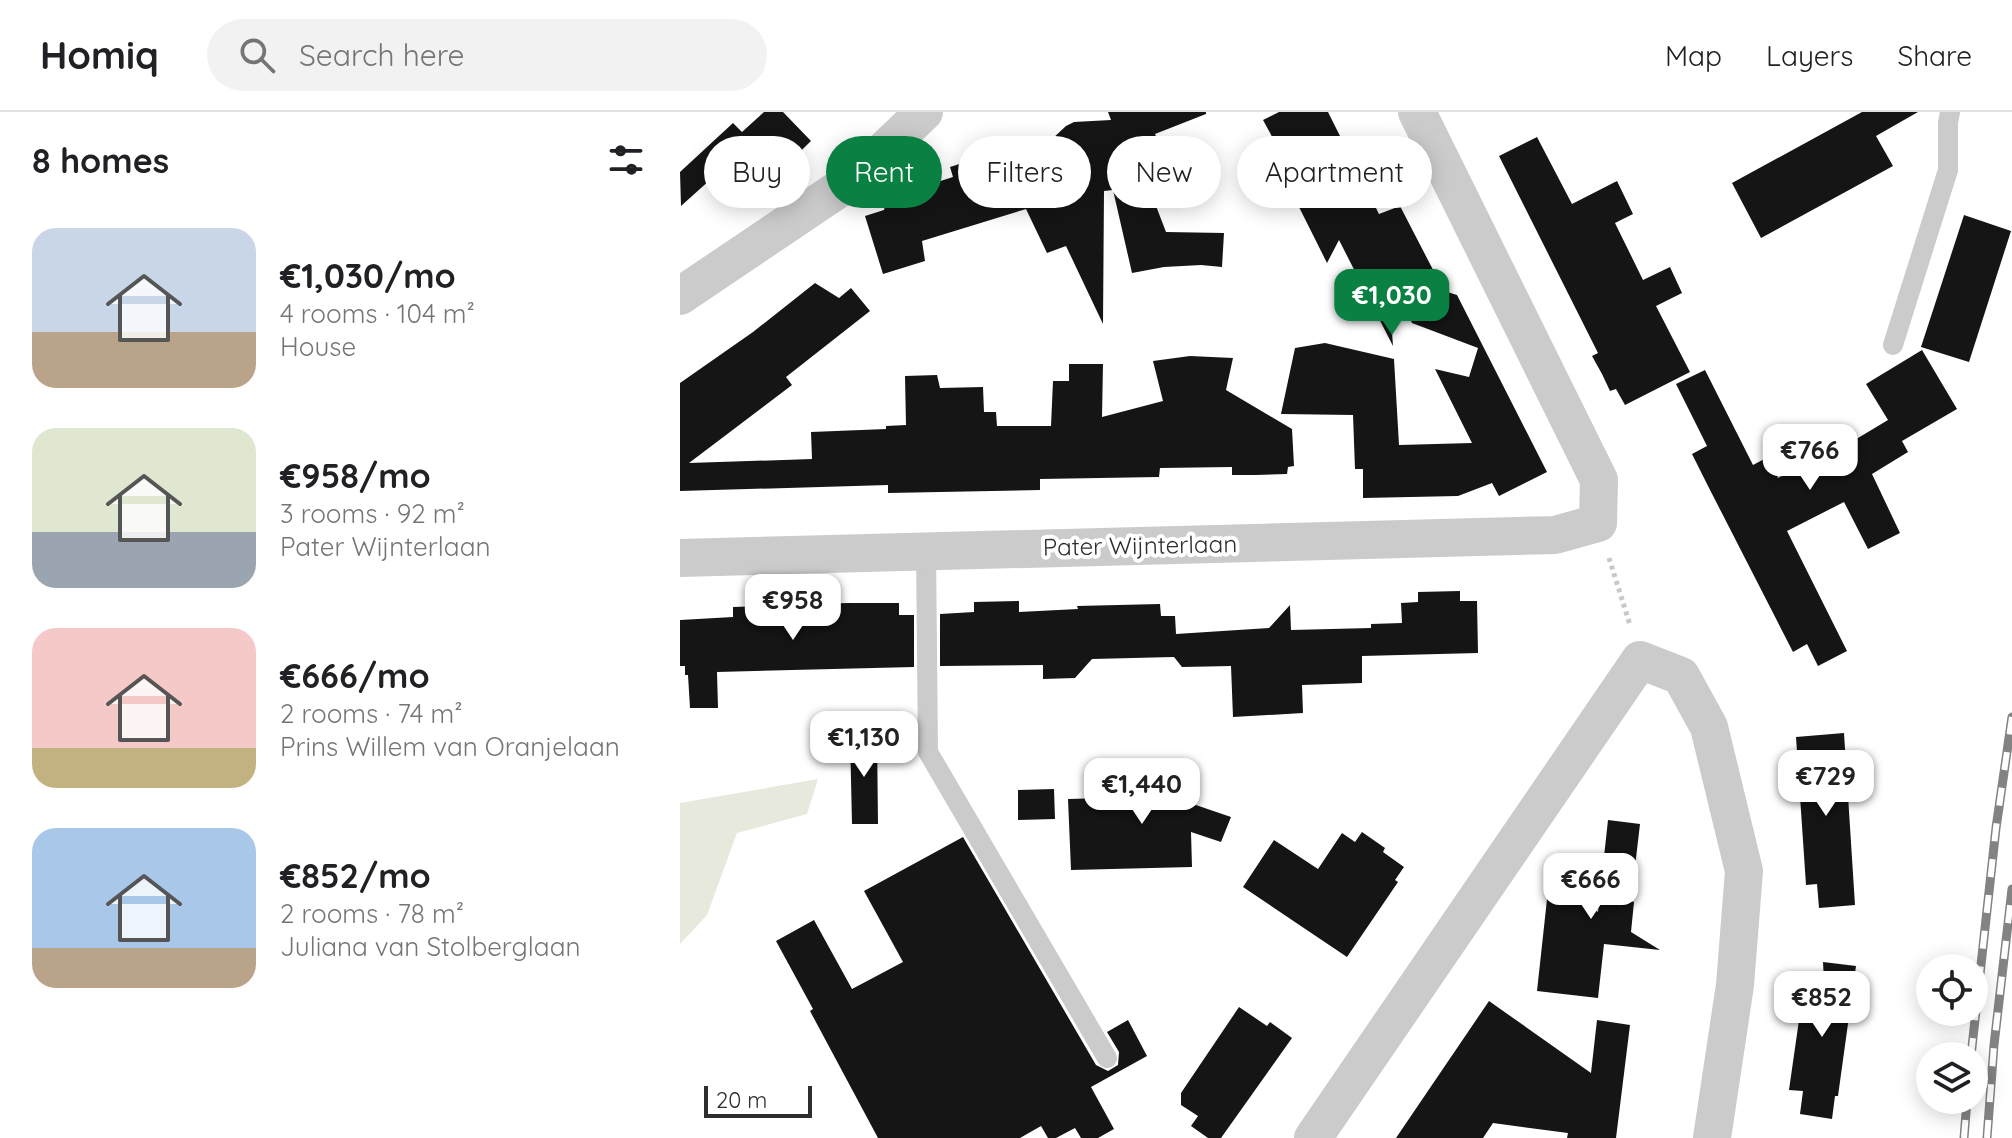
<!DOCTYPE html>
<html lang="en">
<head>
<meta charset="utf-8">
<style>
	:root { --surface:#fff; --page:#f2f2f2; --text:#202124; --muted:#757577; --line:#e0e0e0; --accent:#0b8043 }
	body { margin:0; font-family:Quicksand,sans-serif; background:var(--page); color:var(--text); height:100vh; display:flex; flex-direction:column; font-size:30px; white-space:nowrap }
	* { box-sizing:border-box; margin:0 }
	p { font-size:26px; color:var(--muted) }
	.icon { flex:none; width:44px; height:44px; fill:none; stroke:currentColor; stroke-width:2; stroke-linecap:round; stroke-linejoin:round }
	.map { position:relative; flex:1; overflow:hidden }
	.sheet { display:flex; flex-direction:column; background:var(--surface); width:680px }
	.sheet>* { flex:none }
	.guide { position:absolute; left:24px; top:24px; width:760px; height:72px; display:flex; gap:16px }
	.controls { position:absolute; left:1236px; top:842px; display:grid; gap:16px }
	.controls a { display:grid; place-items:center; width:72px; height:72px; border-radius:50%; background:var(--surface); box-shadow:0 4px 20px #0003; font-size:40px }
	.scale { position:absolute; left:24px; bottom:20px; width:108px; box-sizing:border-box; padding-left:8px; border:4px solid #2e2e2e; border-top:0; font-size:22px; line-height:28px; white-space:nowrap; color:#2e2e2e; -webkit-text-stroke:6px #fff; paint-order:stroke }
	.price { position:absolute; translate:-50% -68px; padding:0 18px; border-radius:16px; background:#fff; color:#222; font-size:26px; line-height:52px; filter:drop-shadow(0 2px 4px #0008) }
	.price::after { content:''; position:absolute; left:50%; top:48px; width:24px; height:18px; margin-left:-12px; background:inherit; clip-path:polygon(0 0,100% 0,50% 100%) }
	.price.on { background:var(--accent); color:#fff }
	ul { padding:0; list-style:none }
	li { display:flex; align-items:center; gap:24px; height:200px; padding:0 32px }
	li span { display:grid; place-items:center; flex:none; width:224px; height:160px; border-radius:24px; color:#555 }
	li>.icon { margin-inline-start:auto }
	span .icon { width:96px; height:96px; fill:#fffc; stroke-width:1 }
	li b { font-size:34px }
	h2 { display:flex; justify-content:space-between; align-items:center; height:96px; padding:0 32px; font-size:34px }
	.chip { padding:0 28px; border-radius:36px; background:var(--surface); box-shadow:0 4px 20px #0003; font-size:28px; line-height:72px }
	.chip.on { background:var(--accent); color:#fff }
	header { display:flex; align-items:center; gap:48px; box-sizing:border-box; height:112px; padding:0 40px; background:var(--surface); border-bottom:2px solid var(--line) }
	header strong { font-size:38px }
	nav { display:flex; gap:44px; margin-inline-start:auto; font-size:28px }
	.search { width:560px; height:72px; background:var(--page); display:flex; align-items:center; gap:20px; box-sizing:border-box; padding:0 28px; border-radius:44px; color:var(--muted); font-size:30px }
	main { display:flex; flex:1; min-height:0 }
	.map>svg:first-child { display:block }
	.green { fill:#e7e9dd }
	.building { fill:#151515 }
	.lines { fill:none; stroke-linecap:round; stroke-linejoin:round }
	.path { stroke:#c8c8c8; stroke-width:5; stroke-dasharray:4 4; stroke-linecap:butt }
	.service { stroke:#cbcbcb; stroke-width:20 }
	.minor { stroke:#cbcbcb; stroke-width:38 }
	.rail-casing { stroke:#838383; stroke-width:9 }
	.rail { stroke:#fff; stroke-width:6; stroke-dasharray:18; stroke-linecap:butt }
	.labels { text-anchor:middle; stroke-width:8; stroke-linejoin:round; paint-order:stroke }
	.street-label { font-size:24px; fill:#2e2e2e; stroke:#fff }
</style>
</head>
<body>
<header>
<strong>Homiq</strong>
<div class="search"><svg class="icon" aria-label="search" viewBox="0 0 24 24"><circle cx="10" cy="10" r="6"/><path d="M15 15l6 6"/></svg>Search here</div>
<nav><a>Map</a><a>Layers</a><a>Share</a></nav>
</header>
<main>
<section class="sheet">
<h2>8 homes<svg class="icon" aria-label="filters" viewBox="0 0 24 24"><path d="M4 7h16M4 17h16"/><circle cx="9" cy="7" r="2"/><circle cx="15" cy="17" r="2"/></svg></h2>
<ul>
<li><span style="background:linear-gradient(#c9d6e8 65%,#b9a48a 0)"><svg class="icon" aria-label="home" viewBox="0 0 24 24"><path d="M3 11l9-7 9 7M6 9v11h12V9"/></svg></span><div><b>€1,030/mo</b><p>4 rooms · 104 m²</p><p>House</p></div></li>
<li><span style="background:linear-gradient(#dfe7d0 65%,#9aa5b1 0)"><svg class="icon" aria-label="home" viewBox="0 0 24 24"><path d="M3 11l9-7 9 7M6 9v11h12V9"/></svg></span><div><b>€958/mo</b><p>3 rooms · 92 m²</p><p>Pater Wijnterlaan</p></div></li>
<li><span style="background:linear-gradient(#f6c9c9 75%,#c2b280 0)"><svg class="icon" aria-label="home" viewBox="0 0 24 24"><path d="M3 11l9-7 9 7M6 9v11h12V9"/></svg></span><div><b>€666/mo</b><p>2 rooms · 74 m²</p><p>Prins Willem van Oranjelaan</p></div></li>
<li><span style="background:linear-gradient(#a9c7e8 75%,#b9a48a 0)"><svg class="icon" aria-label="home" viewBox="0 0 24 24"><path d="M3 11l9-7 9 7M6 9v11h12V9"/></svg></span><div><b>€852/mo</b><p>2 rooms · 78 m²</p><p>Juliana van Stolberglaan</p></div></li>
</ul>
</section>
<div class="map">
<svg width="1332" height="1026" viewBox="0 0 1332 1026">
	<rect width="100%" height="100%" fill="#fff"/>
	<path class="green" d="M 138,667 L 127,702 L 57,721 L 27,803 L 0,832 L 0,691 Z"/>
	<path class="building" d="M 84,0 L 103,0 L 131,29 L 90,69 L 61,40 L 1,94 L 0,60 L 53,11 L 62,20 Z
		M 428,0 L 526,0 L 526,2 L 475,22 L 479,32 L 463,38 L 471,57 L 463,60 L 486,120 L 544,121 L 542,155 L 521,153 L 484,155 L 452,161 L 433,78 L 424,79 L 423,212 L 386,134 L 367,141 L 346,97 L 242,129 L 245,149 L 203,162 L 185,104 L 204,98 L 207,86 L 273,65 L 270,55 L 314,41 L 317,52 L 372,31 L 371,28 L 386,14 L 394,10 L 431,8 Z
		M 599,0 L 648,0 L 699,102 L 720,94 L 764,179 L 777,183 L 867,360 L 819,384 L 812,371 L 778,384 L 683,386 L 683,357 L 675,357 L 673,303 L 601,302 L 615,236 L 645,231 L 714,247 L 719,333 L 792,331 L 755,257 L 789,265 L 798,236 L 732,211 L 708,163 L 713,234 L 659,128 L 647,151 L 609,75 L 609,56 L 583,8 Z
		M 1182,0 L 1238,0 L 1196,24 L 1213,54 L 1081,126 L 1052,71 Z
		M 857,25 L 892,92 L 937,69 L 953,102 L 935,111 L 963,168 L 990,155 L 1002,181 L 976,194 L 1010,260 L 945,293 L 936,277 L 930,279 L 922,262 L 912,244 L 918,241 L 819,44 Z
		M 1284,103 L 1331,119 L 1289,250 L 1241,235 Z
		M 135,171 L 159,186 L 171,176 L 190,199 L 106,265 L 112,273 L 9,351 L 132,347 L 131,320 L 206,317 L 206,314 L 226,313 L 225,264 L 257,263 L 260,276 L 303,275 L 304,300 L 316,300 L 317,314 L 371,314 L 373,269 L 389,269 L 389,252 L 423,252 L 422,305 L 483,289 L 473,249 L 510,244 L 553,246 L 546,278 L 612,317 L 614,354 L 608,355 L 607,362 L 575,363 L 552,363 L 552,355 L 480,356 L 479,365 L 360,367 L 360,378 L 208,381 L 208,373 L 0,379 L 0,271 L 73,220 Z
		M 1242,238 L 1277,297 L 1222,329 L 1228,340 L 1192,362 L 1220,421 L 1188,437 L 1164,390 L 1107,419 L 1167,539 L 1138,554 L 1127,532 L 1113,540 L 1027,372 L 1012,342 L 1027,334 L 996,272 L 1025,258 L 1073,353 L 1088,345 L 1098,366 L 1178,326 L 1208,308 L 1186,272 Z
		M 780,479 L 780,489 L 797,489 L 798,541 L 682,544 L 682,571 L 622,573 L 623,601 L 553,605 L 551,554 L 502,555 L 494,545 L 412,547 L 395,566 L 363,567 L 363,553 L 260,554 L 260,502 L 294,500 L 294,490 L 339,489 L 339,500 L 398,497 L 397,494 L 480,492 L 481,504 L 495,504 L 496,522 L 589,516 L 610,493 L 611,518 L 691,516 L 691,512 L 722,511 L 721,491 L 738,490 L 738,480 Z
		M 168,491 L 219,491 L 219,503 L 234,503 L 234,555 L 37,560 L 38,596 L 10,596 L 8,563 L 5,563 L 5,554 L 0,554 L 0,508 L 53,505 L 53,495 Z
		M 1164,621 L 1175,793 L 1139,796 L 1137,772 L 1126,773 L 1116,625 Z
		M 197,622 L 198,712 L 172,712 L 170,623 Z
		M 509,654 L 510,691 L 551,705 L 541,730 L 511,720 L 512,755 L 391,758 L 388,687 L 465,685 L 464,655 Z
		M 374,677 L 375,707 L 338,708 L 338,678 Z
		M 928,708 L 960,712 L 951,789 L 954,790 L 951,820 L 980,838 L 924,832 L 918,886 L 857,879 L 869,769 L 918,800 Z
		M 682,720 L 705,736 L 703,740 L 724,755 L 715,768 L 718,770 L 667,845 L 563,775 L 594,728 L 638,757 L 662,721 L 675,730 Z
		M 283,725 L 416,953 L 428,959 L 438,953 L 439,940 L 427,920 L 448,908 L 467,944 L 411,975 L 434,1017 L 418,1026 L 401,1026 L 395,1016 L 376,1026 L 368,1026 L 361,1014 L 340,1026 L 198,1026 L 130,899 L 133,897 L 96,829 L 134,808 L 172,877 L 223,850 L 184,779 Z
		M 1143,850 L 1176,854 L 1158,984 L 1155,984 L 1152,1007 L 1120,1002 L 1123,979 L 1109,978 L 1125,866 L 1144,869 Z
		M 809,889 L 911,961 L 917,908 L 950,913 L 936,1026 L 887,1026 L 888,1021 L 813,1011 L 803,1026 L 716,1026 Z
		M 559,895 L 587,914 L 590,910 L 612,926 L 541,1026 L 528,1026 L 511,1014 L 518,1004 L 501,993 L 501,981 Z"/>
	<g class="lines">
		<path class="path" d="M 929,446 L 950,513"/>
		<path class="service" d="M 1213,233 L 1268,58 L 1268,11 L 1270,0
			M 246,439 L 248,640 L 427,946"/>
		<path class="minor" d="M 0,184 L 175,66 L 244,0
			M 0,446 L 875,423 L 918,411 L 919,368 L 737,0
			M 633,1026 L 960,548 L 1001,564 L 1029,615 L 1064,759 L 1055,873 L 1032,1026"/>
		<defs>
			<path id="rail" d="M 1291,944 L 1316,716 L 1332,605
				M 1284,1026 L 1287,988
				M 1307,1026 L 1314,933 L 1332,777"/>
		</defs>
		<use href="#rail" class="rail-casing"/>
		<use href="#rail" class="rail"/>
	</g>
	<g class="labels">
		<g class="street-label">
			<text transform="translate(460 434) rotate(-1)" y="8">Pater Wijnterlaan</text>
		</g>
	</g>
</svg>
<div class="controls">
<a><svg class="icon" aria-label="locate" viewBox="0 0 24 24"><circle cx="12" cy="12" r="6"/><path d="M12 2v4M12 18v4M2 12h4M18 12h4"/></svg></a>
<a><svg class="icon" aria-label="layers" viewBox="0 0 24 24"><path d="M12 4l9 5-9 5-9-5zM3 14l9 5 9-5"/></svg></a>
</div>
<div class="scale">20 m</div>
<b class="price on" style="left:712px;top:225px">€1,030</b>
<b class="price" style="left:1130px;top:380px">€766</b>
<b class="price" style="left:113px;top:530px">€958</b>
<b class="price" style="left:184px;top:667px">€1,130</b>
<b class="price" style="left:1146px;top:706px">€729</b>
<b class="price" style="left:462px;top:714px">€1,440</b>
<b class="price" style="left:911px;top:809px">€666</b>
<b class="price" style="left:1142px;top:927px">€852</b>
<div class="guide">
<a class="chip">Buy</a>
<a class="chip on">Rent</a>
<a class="chip">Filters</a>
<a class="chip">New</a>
<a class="chip">Apartment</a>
</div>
</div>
</main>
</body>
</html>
